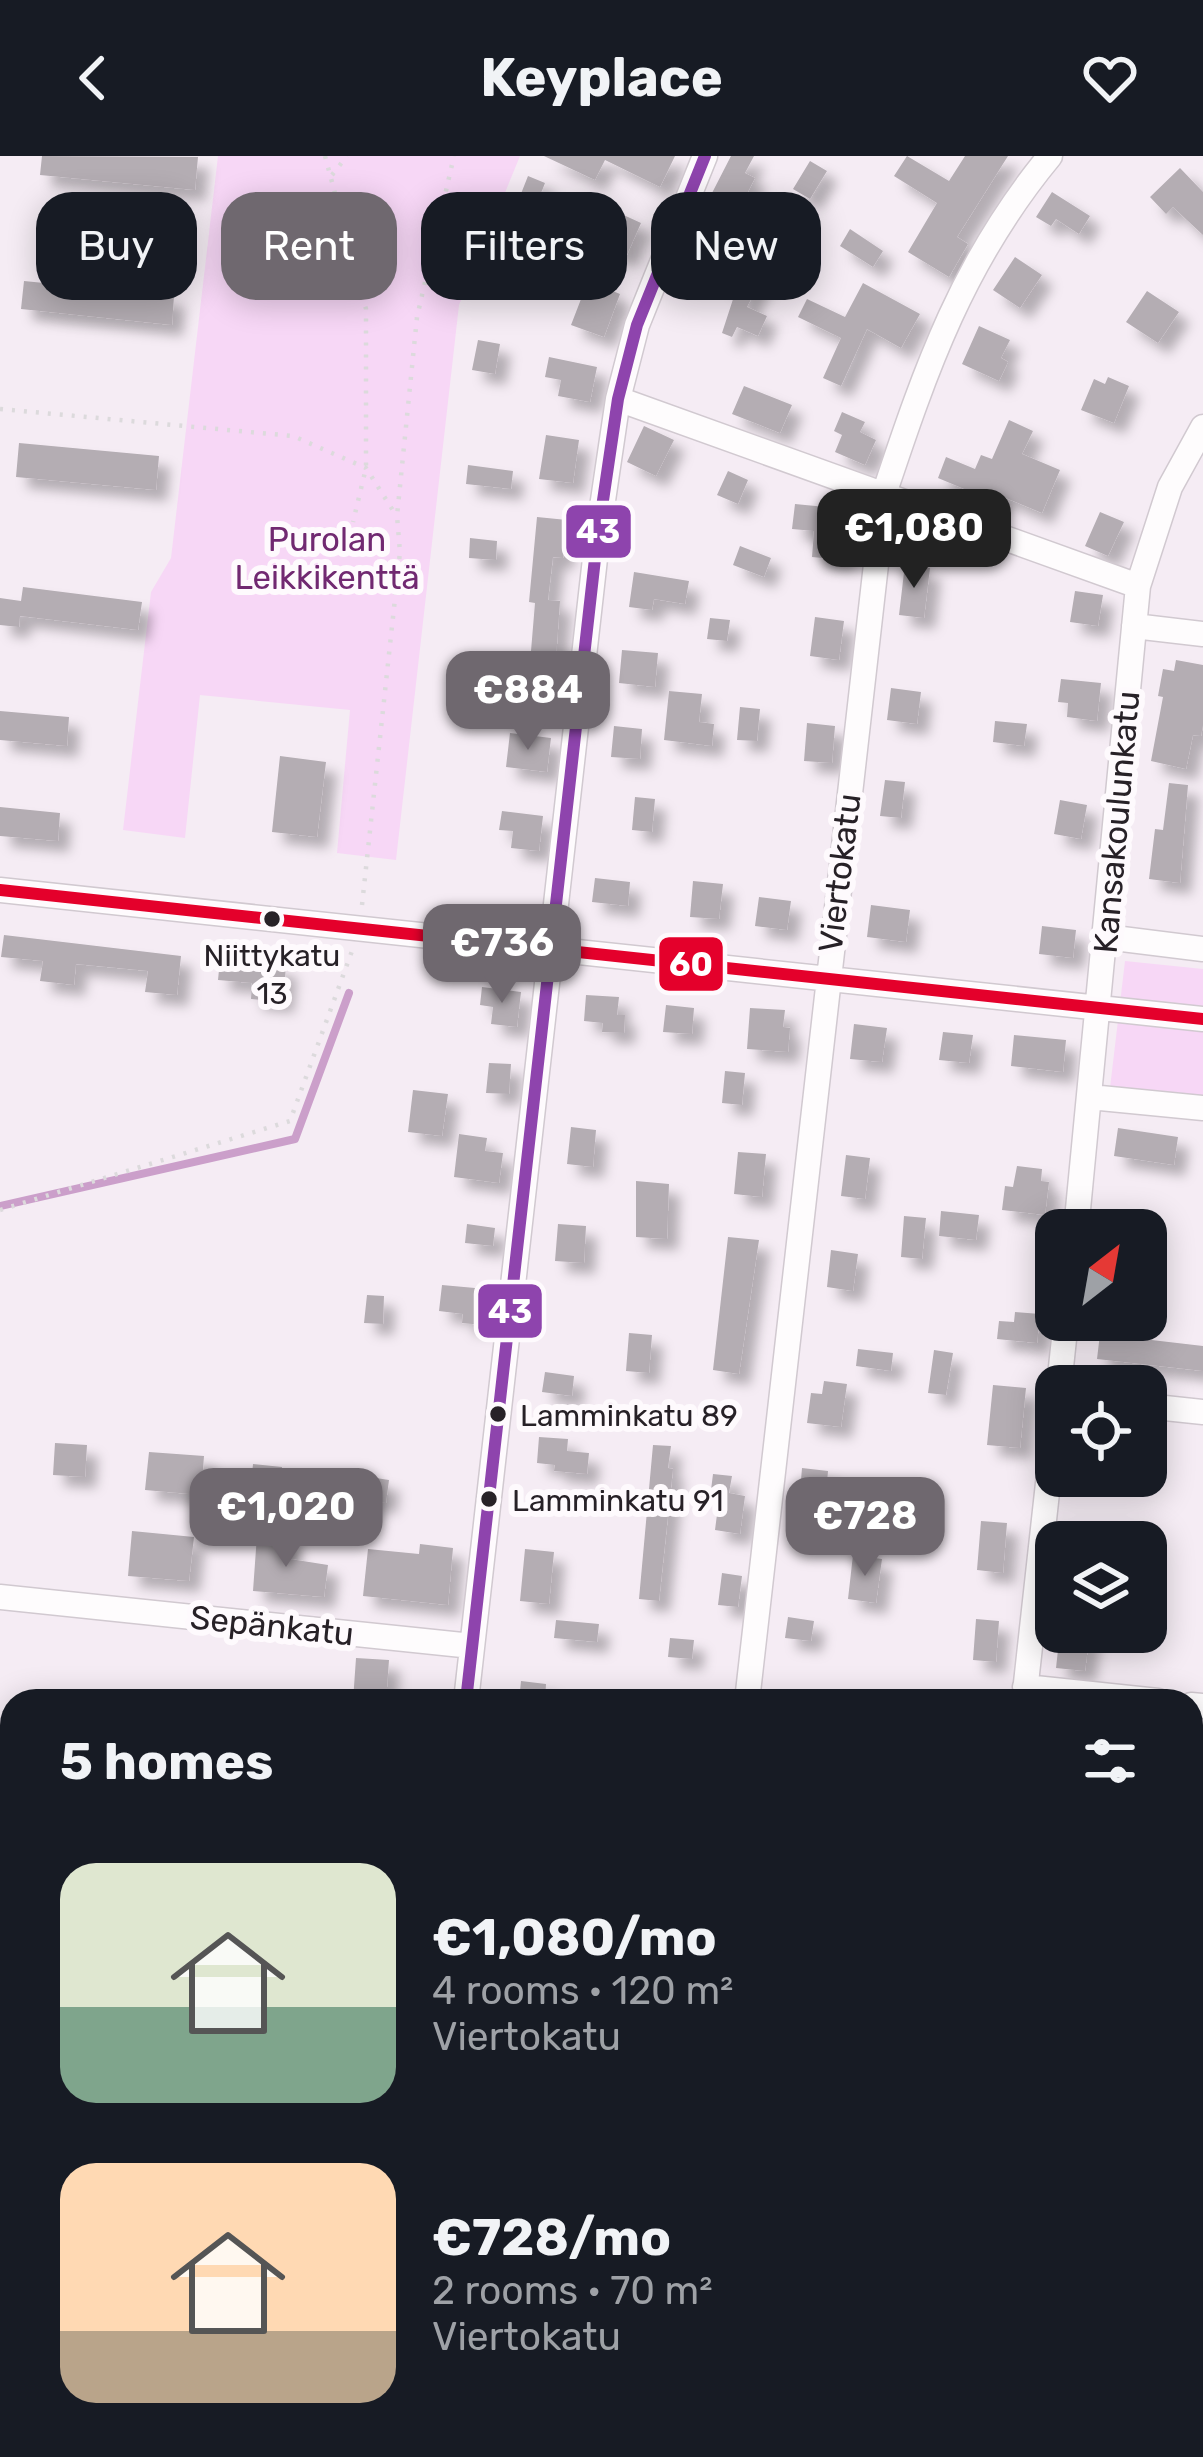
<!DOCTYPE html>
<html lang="en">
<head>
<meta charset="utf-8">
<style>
	:root { --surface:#171b24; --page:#242831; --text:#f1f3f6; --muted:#9ea1a6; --accent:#6f686f }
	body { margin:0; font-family:Rubik,sans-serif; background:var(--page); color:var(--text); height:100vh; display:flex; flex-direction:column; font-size:45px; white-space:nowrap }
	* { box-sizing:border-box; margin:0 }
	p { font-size:39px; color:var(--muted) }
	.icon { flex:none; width:66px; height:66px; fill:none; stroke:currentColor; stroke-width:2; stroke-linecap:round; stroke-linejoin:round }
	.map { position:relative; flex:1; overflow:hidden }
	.side { position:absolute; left:0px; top:1533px; width:1203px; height:768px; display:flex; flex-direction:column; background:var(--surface); border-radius:36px 36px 0 0; box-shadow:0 6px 30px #0003 }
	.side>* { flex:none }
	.banner { position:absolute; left:36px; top:36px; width:1131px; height:108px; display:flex; gap:24px }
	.needle { width:78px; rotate:31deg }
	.fabs { position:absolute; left:1035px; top:1053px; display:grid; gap:24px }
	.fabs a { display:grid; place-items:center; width:132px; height:132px; border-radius:24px; background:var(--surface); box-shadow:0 6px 30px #0003; font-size:60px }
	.price { position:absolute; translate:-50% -102px; padding:0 27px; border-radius:24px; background:var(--accent); color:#fff; font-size:39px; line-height:78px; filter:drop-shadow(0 3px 6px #0008) }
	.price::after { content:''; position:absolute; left:50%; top:72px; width:36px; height:27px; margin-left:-18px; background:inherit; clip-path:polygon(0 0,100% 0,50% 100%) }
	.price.selected { background:#222; color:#fff }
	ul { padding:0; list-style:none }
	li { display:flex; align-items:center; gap:36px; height:300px; padding:0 60px }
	li span { display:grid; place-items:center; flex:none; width:336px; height:240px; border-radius:36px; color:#555 }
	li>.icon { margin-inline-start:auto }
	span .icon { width:144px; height:144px; fill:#fffc; stroke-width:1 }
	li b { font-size:51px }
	h2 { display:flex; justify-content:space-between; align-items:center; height:144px; padding:0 60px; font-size:51px }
	.tag { padding:0 42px; border-radius:36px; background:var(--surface); box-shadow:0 6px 30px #0003; font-size:42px; line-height:108px }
	.tag.selected { background:var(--accent); color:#fff }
	header { display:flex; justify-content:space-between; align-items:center; height:156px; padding:0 60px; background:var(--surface); font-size:54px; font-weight:700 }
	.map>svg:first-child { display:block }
	.green { fill:#f7d7f6 }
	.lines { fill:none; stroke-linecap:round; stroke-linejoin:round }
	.stream { stroke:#cb9fca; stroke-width:8 }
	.building { fill:#b4adb3; filter:url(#shadow) }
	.minor-casing { stroke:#d1c9d0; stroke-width:27 }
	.major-casing { stroke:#ac9eab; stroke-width:33 }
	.path { stroke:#dcdadc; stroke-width:4.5; stroke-dasharray:3 9; stroke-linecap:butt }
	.minor { stroke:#fefcfd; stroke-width:24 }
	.major { stroke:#e8e3e8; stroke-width:30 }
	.bus-1-casing { stroke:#fefafd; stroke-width:21 }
	.bus-2-casing { stroke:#fefafd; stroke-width:21 }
	.bus-1 { stroke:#8e44ad; stroke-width:12 }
	.bus-2 { stroke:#e4002b; stroke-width:12 }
	.bus-dot { fill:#272127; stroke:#fefafd; stroke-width:4.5 }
	.labels { text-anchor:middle; stroke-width:12; stroke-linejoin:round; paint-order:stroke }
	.bus-label { font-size:30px; fill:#272127; stroke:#fefafd; text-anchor:start }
	.park-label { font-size:33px; fill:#712971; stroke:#fefafd }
	.street-label { font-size:33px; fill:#272127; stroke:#fefafd }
	.line-badge { stroke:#fefafd; stroke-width:4.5 }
	.badge-label { font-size:33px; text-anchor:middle; font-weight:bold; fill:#fff }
</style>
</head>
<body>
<header><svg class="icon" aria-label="back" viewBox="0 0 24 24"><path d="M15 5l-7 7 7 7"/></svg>Keyplace<svg class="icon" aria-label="heart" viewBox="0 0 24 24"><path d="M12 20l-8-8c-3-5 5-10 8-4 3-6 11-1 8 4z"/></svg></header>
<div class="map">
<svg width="1203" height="2301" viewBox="0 0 1203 2301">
	<defs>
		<filter id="shadow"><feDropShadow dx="11" dy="11" stdDeviation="6" flood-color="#0004"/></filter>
	</defs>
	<rect width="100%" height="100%" fill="#f5ecf4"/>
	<path class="green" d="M 218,0 L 520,0 L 459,149 L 396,704 L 337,697 L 350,554 L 200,539 L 185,682 L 123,674 L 151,436 L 171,402 Z
		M 1125,805 L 1203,813 L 1203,941 L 1110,932 Z
		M 0,2249 L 12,2249 L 12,2289 L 279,2289 L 323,2301 L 0,2301 Z
		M 501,2289 L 749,2289 L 748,2301 L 510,2301 Z"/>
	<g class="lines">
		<path class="stream" d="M 0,1050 L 295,983 L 349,837"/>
	</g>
	<path class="building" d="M 42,0 L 198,1 L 195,34 L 40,19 Z
		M 544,0 L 675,0 L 660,31 L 605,4 L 595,24 Z
		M 731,0 L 754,0 L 745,17 L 755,22 L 721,89 L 693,74 Z
		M 907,0 L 949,25 L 965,0 L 1008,0 L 957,81 L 968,88 L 949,121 L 908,96 L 937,47 L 894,20 Z
		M 810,5 L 827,15 L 810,43 L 793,33 Z
		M 1180,12 L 1203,36 L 1203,79 L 1173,51 L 1166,58 L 1150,41 Z
		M 528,20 L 545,27 L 530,65 L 513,58 Z
		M 1052,36 L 1090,60 L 1079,78 L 1056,63 L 1051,70 L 1036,61 Z
		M 617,56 L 641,67 L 626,101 L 602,90 Z
		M 850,73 L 883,95 L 873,111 L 840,90 Z
		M 1015,101 L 1042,119 L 1020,152 L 993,134 Z
		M 731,110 L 761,124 L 747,151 L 767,160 L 758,180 L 737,171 L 732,181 L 722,177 L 736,134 L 722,127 Z
		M 24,125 L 174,140 L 172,169 L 21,153 Z
		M 588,125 L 620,138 L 604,181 L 571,169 Z
		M 863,127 L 920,158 L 901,192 L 867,173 L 841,230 L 823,222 L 841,182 L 798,161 L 807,143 L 845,161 Z
		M 1147,135 L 1179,156 L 1158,187 L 1126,166 Z
		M 979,170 L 1010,184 L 1001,202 L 1008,206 L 999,225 L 962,208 Z
		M 478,184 L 500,188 L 495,218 L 472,214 Z
		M 549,201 L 597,211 L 590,246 L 558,240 L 561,224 L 545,221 Z
		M 1108,221 L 1129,230 L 1114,267 L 1081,254 L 1094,223 L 1105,228 Z
		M 744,230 L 792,249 L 780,277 L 732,258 Z
		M 842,256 L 865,266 L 860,276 L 876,284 L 865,309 L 835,296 L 842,279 L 834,275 Z
		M 1009,264 L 1033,275 L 1022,298 L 1060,314 L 1042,357 L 1001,340 L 998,347 L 938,322 L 946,301 L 975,313 L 981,299 L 992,303 Z
		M 644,270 L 674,284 L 656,320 L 627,306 Z
		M 546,279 L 579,284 L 573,327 L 539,323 Z
		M 19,287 L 159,300 L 156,334 L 16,321 Z
		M 468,309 L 513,315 L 511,333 L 466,328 Z
		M 728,315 L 748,324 L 738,348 L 717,339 Z
		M 795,348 L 836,352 L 834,370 L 847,372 L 843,404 L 812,401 L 814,375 L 792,373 Z
		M 1100,356 L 1124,366 L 1108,400 L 1085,390 Z
		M 537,361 L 567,364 L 563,402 L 553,401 L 548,444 L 560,445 L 553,546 L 527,543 L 535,447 L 529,446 Z
		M 470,382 L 497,385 L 496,404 L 469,402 Z
		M 740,390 L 771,402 L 764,421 L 733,409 Z
		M 905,408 L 930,412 L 924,462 L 899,459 Z
		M 634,416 L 689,425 L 685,448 L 654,443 L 652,454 L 629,451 Z
		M 23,431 L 142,446 L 138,474 L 20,460 L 19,471 L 0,469 L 0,442 L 21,445 Z
		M 1075,435 L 1103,439 L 1098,470 L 1070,466 Z
		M 815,461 L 844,465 L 839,504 L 810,500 Z
		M 710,462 L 730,464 L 727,485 L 707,483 Z
		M 622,494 L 658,497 L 655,531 L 619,527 Z
		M 1176,504 L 1203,509 L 1203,569 L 1201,580 L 1193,579 L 1186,613 L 1151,605 L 1163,541 L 1158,540 L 1163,513 L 1174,515 Z
		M 1061,523 L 1101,527 L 1097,565 L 1067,561 L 1068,547 L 1058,546 Z
		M 891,532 L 921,536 L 917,568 L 887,564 Z
		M 669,535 L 702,538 L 699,566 L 714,568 L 712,590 L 664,584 Z
		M 740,551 L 760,553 L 757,585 L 737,584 Z
		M 0,555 L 69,561 L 67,590 L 0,584 Z
		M 995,565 L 1027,568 L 1024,590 L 993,586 Z
		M 807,567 L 835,570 L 832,607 L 804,605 Z
		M 614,570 L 642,573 L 640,603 L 611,601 Z
		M 510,577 L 551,582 L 547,616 L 506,611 Z
		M 280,600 L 326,606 L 317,681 L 272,676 Z
		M 885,624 L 905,626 L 901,662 L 880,660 Z
		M 1169,627 L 1188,629 L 1180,727 L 1149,723 L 1155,673 L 1163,674 Z
		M 635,641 L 655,643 L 652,676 L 632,674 Z
		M 1060,644 L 1087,649 L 1081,683 L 1054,678 Z
		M 0,651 L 60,657 L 58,685 L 0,680 Z
		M 502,655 L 543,660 L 539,695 L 511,692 L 513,675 L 499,674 Z
		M 595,722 L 630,726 L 628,750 L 592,746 Z
		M 693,725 L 723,728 L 719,763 L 690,761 Z
		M 759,741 L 791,745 L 787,774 L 755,770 Z
		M 871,749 L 910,754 L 906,786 L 867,781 Z
		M 1042,770 L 1076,774 L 1073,802 L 1039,798 Z
		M 4,779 L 181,800 L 177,839 L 145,836 L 148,815 L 76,808 L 74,829 L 40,825 L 43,805 L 1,801 Z
		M 220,804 L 286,810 L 283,846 L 251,843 L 252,827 L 218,824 Z
		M 482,831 L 521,836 L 517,871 L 491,868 L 493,851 L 480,849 Z
		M 586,839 L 619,841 L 617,859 L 625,859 L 624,877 L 602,876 L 603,867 L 584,865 Z
		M 666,849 L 694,852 L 692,878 L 663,876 Z
		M 750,852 L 785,854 L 783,871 L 790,872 L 788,896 L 747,893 Z
		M 854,868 L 887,872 L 882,906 L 850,903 Z
		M 943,876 L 973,879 L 969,907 L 939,904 Z
		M 1014,879 L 1066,884 L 1063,916 L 1011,910 Z
		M 489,907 L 511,908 L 509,938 L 486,937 Z
		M 725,915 L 745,917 L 742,949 L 722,947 Z
		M 413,934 L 448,938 L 442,980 L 408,976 Z
		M 571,971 L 596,974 L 593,1011 L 567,1008 Z
		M 1118,972 L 1178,981 L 1174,1009 L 1114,1000 Z
		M 459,978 L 487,982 L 485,995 L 503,997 L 499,1027 L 454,1021 Z
		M 738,996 L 766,998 L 762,1041 L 734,1038 Z
		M 846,999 L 870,1002 L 865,1043 L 841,1040 Z
		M 1017,1010 L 1042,1013 L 1041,1025 L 1049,1026 L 1045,1059 L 1002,1054 L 1005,1030 L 1013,1031 Z
		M 636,1025 L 669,1028 L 667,1083 L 636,1081 Z
		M 941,1055 L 979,1059 L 976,1084 L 939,1080 Z
		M 904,1060 L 926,1062 L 922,1103 L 901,1101 Z
		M 467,1068 L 495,1072 L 493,1090 L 465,1087 Z
		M 558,1068 L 586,1070 L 584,1107 L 555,1105 Z
		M 728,1081 L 759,1084 L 739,1218 L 713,1214 Z
		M 831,1094 L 858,1098 L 853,1135 L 827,1131 Z
		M 442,1129 L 486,1133 L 483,1169 L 462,1167 L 463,1158 L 439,1155 Z
		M 367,1139 L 384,1140 L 383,1168 L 364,1167 Z
		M 1015,1156 L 1040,1158 L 1037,1187 L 997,1183 L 999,1165 L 1014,1166 Z
		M 629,1177 L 652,1179 L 649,1217 L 626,1215 Z
		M 1100,1178 L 1203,1190 L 1203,1215 L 1097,1203 Z
		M 858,1193 L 893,1197 L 891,1215 L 856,1210 Z
		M 934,1194 L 953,1197 L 946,1239 L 928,1237 Z
		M 545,1216 L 574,1220 L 572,1240 L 542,1236 Z
		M 824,1225 L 847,1228 L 841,1271 L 807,1267 L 811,1237 L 822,1238 Z
		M 993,1229 L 1026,1232 L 1020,1292 L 987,1289 Z
		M 539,1281 L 568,1283 L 567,1295 L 589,1297 L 587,1318 L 554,1315 L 555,1309 L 537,1307 Z
		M 55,1287 L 87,1289 L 85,1321 L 53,1319 Z
		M 653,1289 L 671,1290 L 668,1312 L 673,1313 L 659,1445 L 639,1443 Z
		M 149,1296 L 204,1300 L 201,1339 L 145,1334 Z
		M 253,1308 L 282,1311 L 279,1342 L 250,1339 Z
		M 802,1312 L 828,1315 L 826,1339 L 800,1336 Z
		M 337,1316 L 389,1324 L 386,1347 L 370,1345 L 368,1358 L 332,1353 Z
		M 713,1318 L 732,1320 L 729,1337 L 745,1340 L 740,1378 L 715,1374 L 719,1343 L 710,1342 Z
		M 981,1365 L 1007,1367 L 1003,1417 L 977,1414 Z
		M 132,1375 L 194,1381 L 189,1425 L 128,1420 Z
		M 257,1379 L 292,1381 L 290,1403 L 328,1409 L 324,1441 L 253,1435 Z
		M 420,1388 L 453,1392 L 448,1449 L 363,1440 L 368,1393 L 419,1398 Z
		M 525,1393 L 554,1396 L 549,1448 L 520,1445 Z
		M 853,1399 L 882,1403 L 876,1447 L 848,1443 Z
		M 722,1417 L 742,1420 L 738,1451 L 718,1449 Z
		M 788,1461 L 814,1465 L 811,1485 L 785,1482 Z
		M 976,1463 L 999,1465 L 996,1506 L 973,1504 Z
		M 556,1464 L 599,1468 L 597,1486 L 554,1482 Z
		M 1060,1476 L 1090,1476 L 1085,1515 L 1056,1512 Z
		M 670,1482 L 694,1484 L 692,1503 L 668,1501 Z
		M 356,1502 L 389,1504 L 386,1545 L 353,1545 Z
		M 521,1525 L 546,1528 L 545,1545 L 519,1545 Z"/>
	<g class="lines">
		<defs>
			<path id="minor" d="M 618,243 L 1138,430
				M 1134,470 L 1203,478
				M 0,734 L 1203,863
				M 1106,781 L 1203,793
				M 1090,941 L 1203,952
				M 1076,1074 L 1138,430 L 1170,331 L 1203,271
				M 1059,1230 L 1066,1164
				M 1146,1250 L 1203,1256
				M 0,1441 L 472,1490
				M 1025,1531 L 1158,1545
				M 466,1545 L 597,385 L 618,243 L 637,169 L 705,0
				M 747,1545 L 884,338 C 926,212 963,105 1050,0
				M 1024,1545 L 1056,1255
				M 1191,1549 L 1203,1550
				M 1191,1720 L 1203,1721
				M 0,2113 L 12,2114
				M 1191,2217 L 1203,2218
				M 459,2289 L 469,2301
				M 784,2301 L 785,2289"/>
			<path id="major" d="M 0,1786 L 12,1787
				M 1191,1915 L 1203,1917"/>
		</defs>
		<use href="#minor" class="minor-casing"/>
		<use href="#major" class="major-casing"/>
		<path class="path" d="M 325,0 L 366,153 L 366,312 L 353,366
			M 332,19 L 347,0
			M 0,253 L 293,280 L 366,312 L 394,356
			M 362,749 L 400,396 L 397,360 L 417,161 L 454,0
			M 0,1054 L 290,965 L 352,795
			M 0,1643 L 12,1644
			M 0,1724 L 12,1725
			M 1191,1873 L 1203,1874
			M 1191,1958 L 1203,1959
			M 654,2289 L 655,2301"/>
		<use href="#minor" class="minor"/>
		<use href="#major" class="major"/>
		<defs>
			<path id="bus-1" d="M 466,1545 L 597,385 L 618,243 L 637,169 L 705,0"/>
			<path id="bus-2" d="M 0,734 L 1203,863"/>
		</defs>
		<use href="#bus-1" class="bus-1-casing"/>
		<use href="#bus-2" class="bus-2-casing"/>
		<use href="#bus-1" class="bus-1"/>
		<use href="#bus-2" class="bus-2"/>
	</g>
	<g class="bus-dot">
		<circle cx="272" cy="763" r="10"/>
		<circle cx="498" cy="1258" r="10"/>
		<circle cx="489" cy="1343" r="10"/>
	</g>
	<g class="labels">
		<g class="bus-label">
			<text x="272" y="810" text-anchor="middle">Niittykatu<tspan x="272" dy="38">13</tspan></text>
			<text x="520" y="1270">Lamminkatu 89</text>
			<text x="512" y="1355">Lamminkatu 91</text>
		</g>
		<g class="park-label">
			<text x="327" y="395">Purolan<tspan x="327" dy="38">Leikkikenttä</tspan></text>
		</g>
		<g class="street-label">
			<text transform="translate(1116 666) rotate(-85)" y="12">Kansakoulunkatu</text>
			<text transform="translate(839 717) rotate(-83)" y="12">Viertokatu</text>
			<text transform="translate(272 1469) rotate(6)" y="12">Sepänkatu</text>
		</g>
	</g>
	<g class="line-badge">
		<rect x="564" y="347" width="69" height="57" rx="12" fill="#8e44ad"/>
		<rect x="657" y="779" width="68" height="58" rx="12" fill="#e4002b"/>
		<rect x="476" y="1126" width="68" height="58" rx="12" fill="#8e44ad"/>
	</g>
	<g class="badge-label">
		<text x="598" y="387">43</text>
		<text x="691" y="820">60</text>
		<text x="510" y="1167">43</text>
	</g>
</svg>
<div class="fabs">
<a><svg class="needle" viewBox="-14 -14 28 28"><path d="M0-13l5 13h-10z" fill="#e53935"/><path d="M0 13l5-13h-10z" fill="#9ea1a6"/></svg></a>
<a><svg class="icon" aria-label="locate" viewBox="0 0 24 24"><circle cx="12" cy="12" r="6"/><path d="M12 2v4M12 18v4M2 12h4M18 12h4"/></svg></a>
<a><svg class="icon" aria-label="layers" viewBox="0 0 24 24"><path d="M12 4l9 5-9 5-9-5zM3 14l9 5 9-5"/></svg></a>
</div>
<b class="price selected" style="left:914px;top:435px">€1,080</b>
<b class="price" style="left:528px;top:597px">€884</b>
<b class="price" style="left:502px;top:850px">€736</b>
<b class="price" style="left:286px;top:1414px">€1,020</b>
<b class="price" style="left:865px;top:1423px">€728</b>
<div class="banner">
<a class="tag">Buy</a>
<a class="tag selected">Rent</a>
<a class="tag">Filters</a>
<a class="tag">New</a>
</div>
<section class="side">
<h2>5 homes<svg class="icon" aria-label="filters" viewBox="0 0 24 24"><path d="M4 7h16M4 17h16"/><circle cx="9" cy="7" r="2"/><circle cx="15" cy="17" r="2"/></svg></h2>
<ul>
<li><span style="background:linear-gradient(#dfe7d0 60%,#7fa58c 0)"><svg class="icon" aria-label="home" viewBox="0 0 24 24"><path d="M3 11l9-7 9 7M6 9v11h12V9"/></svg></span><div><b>€1,080/mo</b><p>4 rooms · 120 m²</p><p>Viertokatu</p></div></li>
<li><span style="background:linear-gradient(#ffd9b3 70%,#b9a48a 0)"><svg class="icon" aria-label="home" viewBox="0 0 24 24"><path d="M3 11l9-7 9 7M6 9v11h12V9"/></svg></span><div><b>€728/mo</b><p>2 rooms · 70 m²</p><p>Viertokatu</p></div></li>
</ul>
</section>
</div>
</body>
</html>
